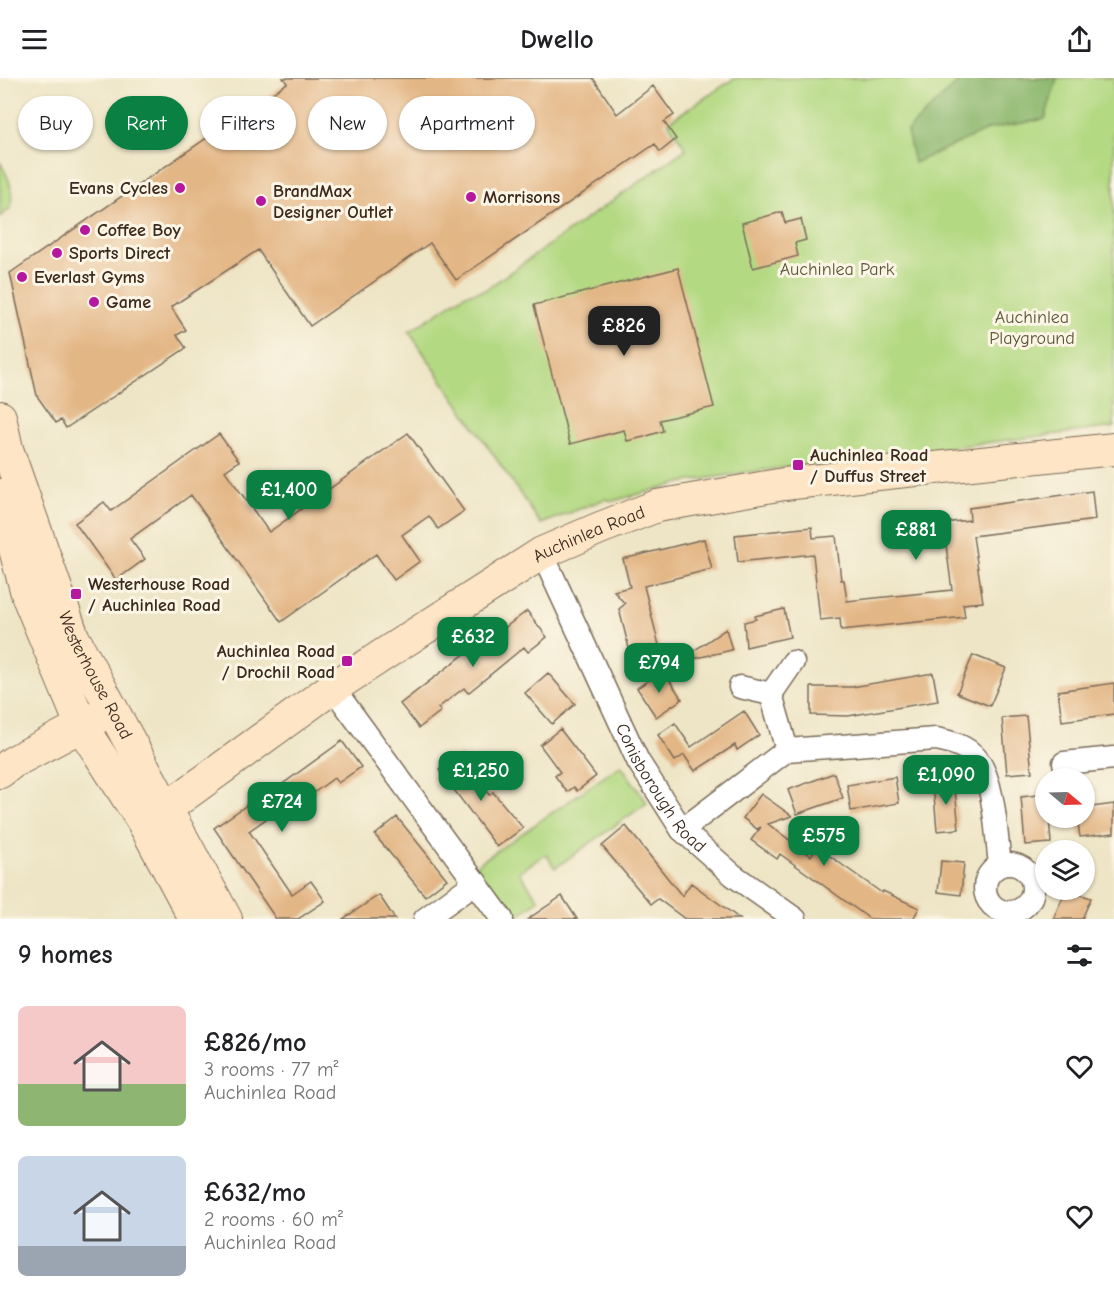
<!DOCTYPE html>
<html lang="en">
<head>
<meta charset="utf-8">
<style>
	:root { --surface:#fff; --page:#f6f6f6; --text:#202124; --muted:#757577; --accent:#0b8043 }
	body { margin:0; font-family:"Comic Neue",sans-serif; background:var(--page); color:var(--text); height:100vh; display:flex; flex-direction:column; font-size:22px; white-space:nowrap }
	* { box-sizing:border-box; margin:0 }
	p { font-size:20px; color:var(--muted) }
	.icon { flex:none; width:33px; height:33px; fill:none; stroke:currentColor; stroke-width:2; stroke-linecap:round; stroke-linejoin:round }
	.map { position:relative; height:841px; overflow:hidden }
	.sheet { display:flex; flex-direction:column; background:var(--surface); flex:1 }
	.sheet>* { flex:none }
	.top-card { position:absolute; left:18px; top:18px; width:600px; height:54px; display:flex; gap:12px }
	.needle { width:39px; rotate:109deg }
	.controls { position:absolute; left:1035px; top:690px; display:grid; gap:12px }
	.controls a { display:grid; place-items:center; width:60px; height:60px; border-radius:50%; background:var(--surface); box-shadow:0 2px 4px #0004; font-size:30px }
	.price { position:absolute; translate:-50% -51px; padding:0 14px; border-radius:12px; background:var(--accent); color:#fff; font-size:20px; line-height:39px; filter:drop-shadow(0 2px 3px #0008) }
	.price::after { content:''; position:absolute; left:50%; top:36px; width:18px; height:14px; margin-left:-9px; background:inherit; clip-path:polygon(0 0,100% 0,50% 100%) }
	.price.active { background:#222; color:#fff }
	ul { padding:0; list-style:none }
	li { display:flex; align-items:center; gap:18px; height:150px; padding:0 18px }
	li span { display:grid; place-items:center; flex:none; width:168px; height:120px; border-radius:9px; color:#555 }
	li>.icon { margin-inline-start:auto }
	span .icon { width:72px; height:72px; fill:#fffc; stroke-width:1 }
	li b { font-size:26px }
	h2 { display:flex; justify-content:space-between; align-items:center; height:72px; padding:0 18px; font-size:26px }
	.tag { padding:0 21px; border-radius:27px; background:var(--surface); box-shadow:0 2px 4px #0004; font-size:21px; line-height:54px }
	.tag.active { background:var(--accent); color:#fff }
	header { display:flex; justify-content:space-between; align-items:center; height:78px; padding:0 18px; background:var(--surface); font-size:27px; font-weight:600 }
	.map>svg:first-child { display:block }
	.green { fill:#b4d983; stroke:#788250; stroke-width:1.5 }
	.forest { fill:#8fb971; stroke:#657248; stroke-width:1.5 }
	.building { fill:#e3b685 }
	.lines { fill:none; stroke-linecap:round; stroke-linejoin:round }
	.street-casing { stroke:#7a6b59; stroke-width:25 }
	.secondary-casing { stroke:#7a6b59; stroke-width:34 }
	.street { stroke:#fff; stroke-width:22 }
	.secondary { stroke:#fde5c5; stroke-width:32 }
	.poi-dot { fill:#b5179e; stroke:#fcf5e5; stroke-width:2 }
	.labels { text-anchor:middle; stroke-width:6; stroke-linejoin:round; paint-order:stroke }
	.poi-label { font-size:18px; font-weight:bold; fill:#3b2a1e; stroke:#fcf5e5; text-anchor:start }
	.park-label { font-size:18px; fill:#595637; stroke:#fcf5e5 }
	.street-label { font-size:18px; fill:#3b2a1e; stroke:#fcf5e5 }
</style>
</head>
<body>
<header><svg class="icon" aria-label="menu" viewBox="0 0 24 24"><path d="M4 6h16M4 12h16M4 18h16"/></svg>Dwello<svg class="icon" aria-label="share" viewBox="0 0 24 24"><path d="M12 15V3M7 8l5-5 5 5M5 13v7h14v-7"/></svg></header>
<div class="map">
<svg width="1114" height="841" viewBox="0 0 1114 841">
	<rect width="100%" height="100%" fill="#fcf5e5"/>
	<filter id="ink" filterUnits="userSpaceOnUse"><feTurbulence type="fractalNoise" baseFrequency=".0167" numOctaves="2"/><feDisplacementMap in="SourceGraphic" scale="12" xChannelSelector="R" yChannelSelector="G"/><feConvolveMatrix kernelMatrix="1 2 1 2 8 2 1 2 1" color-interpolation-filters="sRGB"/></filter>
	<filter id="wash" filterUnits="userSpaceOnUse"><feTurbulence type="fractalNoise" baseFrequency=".008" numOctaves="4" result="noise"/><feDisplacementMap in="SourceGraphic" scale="24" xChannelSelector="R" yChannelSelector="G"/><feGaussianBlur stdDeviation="1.35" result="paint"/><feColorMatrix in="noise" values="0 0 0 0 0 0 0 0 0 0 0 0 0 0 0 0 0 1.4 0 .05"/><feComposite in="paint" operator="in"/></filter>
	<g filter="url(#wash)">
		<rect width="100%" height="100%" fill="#eee5c6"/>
		<path class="green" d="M 735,0 L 1114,0 L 1114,349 L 749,394 L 684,404 L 613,423 L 605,421 L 541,446 L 409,254 L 466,216 L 485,212 L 686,71 L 668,44 Z
			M 0,84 C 9,100 14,112 11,130 L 0,139 Z
			M 621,687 L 647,725 L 555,790 L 546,776 L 519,794 L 539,822 L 513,841 L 475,788 Z"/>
		<path class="forest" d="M 962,0 L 1057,0 L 1045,41 L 989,51 L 914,85 L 907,53 Z"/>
		<g id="blocks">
			<path class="building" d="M 283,0 L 593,0 L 617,36 L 653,8 L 674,37 L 664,44 L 676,61 L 660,74 L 655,66 L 456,202 L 430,165 L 310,248 L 258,172 L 171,229 L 186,252 L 177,257 L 186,270 L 66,350 L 61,342 L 56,345 L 37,318 L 10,195 L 287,5 Z
				M 782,134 L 785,145 L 801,141 L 806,162 L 795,165 L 798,178 L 753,190 L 742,145 Z
				M 678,190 L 714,329 L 660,342 L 663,353 L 644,359 L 627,363 L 624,352 L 570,366 L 534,227 Z
				M 408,355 L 464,433 L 438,451 L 429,438 L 402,457 L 420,483 L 394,502 L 376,476 L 281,544 L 191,417 L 130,461 L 145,481 L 116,502 L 75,445 L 104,424 L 111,433 L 219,356 L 239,383 L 225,393 L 269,454 Z
				M 1092,413 L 1095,442 L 973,458 L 983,524 L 963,526 L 965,539 L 841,552 L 840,540 L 820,542 L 813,476 L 738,484 L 735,457 L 812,449 L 813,460 L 836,458 L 841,502 L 844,502 L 847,523 L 952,512 L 943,445 L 970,442 L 969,430 Z
				M 704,461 L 712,491 L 644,508 L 661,575 L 632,582 L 619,531 L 625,526 L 614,513 L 630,509 L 623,481 Z
				M 784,531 L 790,559 L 746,569 L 744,544 L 756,541 L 755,538 Z
				M 527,533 L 547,559 L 528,574 L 524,569 L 468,615 L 464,610 L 438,630 L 441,633 L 419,650 L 400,626 L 466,575 L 468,577 Z
				M 726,551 L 732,572 L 679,584 L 679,583 Z
				M 973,577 L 1006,590 L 990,628 L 957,615 Z
				M 663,593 L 682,621 L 656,639 L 637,610 Z
				M 548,595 L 575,626 L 552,646 L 525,615 Z
				M 933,595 L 938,623 L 848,638 L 811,637 L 811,609 L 852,609 Z
				M 1114,605 L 1114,636 L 1062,643 L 1058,613 Z
				M 744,633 L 759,657 L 737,672 L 735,667 L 695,693 L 684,677 L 675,683 L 658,657 L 675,645 L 691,669 Z
				M 1026,638 L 1032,694 L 1007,696 L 1002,640 Z
				M 560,651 L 596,698 L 577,713 L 574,709 L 567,714 L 555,698 L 560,694 L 540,667 Z
				M 342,663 L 361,689 L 338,705 L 334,700 L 293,730 L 289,725 L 249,753 L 292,816 L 311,803 L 325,823 L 298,841 L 276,841 L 214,750 L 257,720 L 259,723 Z
				M 461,677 L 489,717 L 493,714 L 523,750 L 497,769 L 439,692 Z
				M 834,695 L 843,720 L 797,736 L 788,712 Z
				M 895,699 L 899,725 L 851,733 L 847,707 Z
				M 954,702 L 959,751 L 937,753 L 933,705 Z
				M 761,716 L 792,738 L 768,746 L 811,778 L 817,769 L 882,815 L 883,813 L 919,830 L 913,841 L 870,841 L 780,776 L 777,781 L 751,762 L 761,749 L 757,751 L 743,740 Z
				M 1046,716 L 1046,740 L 1049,740 L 1051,765 L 1025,767 L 1021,719 Z
				M 1114,726 L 1114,755 L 1080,759 L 1077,740 L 1084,740 L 1084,730 Z
				M 397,739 L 447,801 L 425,818 L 375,757 Z
				M 626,748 L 682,818 L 691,805 L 740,841 L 685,841 L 658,821 L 651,826 L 602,768 Z
				M 941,783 L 964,785 L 961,817 L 938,814 Z
				M 1066,812 L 1091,820 L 1082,841 L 1053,841 Z
				M 379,817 L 395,841 L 343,841 Z
				M 562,818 L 577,841 L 528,841 Z"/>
		</g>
	</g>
	<g filter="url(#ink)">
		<use href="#blocks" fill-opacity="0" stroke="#7a6b59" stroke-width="1.5"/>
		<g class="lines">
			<defs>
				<g id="street">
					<path id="s1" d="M 542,475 L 638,683 L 682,752 L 733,797 L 795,841"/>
					<path d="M 740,609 L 771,616 L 793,584"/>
					<path d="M 333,610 L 502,841"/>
					<path d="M 771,616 L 787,672"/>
					<path d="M 1064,685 L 1114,680"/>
					<path d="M 682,752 L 787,672 L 936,661 C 951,664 967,668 977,681 C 995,705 996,757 1000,786"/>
					<circle cx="1009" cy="810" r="24"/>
					<path d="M 425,841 L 476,804"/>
				</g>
				<g id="secondary">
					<path id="s2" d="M 0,339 L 7,371 L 73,559 L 226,841"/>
					<path d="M 0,417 L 28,519 L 82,649 L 142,742 L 195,841"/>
					<path d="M 0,694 L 13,684 L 100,638"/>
					<path id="s3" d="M 142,742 L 167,730 L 325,615 L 389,573 L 542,475 L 600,450 L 657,428 L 784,406 L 1114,371"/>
				</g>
			</defs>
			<use href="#street" class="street-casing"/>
			<use href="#secondary" class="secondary-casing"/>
			<use href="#street" class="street"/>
			<use href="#secondary" class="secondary"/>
		</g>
	</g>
	<g class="poi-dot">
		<circle cx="180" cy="110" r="6"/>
		<circle cx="471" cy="119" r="6"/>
		<circle cx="261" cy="123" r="6"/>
		<circle cx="85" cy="152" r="6"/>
		<circle cx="57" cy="175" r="6"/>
		<circle cx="22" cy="199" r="6"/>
		<circle cx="94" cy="224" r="6"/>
		<rect x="792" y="381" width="12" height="12" rx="3"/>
		<rect x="70" y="510" width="12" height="12" rx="3"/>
		<rect x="341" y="577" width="12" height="12" rx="3"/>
	</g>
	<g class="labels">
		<g class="poi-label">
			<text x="168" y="116" text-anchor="end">Evans Cycles</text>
			<text x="273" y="119">BrandMax<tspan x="273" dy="21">Designer Outlet</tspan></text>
			<text x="483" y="125">Morrisons</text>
			<text x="97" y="158">Coffee Boy</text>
			<text x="69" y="181">Sports Direct</text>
			<text x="34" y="205">Everlast Gyms</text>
			<text x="106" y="230">Game</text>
			<text x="810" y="383">Auchinlea Road<tspan x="810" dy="21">/ Duffus Street</tspan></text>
			<text x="88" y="512">Westerhouse Road<tspan x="88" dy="21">/ Auchinlea Road</tspan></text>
			<text x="335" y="579" text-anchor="end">Auchinlea Road<tspan x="335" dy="21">/ Drochil Road</tspan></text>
		</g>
		<g class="park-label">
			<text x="837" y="197">Auchinlea Park</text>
			<text x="1032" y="245">Auchinlea<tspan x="1032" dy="21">Playground</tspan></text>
		</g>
		<g class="street-label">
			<text dy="6" stroke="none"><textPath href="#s3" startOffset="532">Auchinlea Road</textPath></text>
			<text dy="6" stroke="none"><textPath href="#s2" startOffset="276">Westerhouse Road</textPath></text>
			<text dy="6" stroke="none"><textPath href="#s1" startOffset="264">Conisborough Road</textPath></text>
		</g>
	</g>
</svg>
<div class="controls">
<a><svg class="needle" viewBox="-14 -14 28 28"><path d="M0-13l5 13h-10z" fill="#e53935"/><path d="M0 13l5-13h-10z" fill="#757577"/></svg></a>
<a><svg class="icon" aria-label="layers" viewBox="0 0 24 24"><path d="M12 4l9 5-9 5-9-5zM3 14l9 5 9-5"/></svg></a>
</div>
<b class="price active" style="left:624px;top:279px">£826</b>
<b class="price" style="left:289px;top:443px">£1,400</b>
<b class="price" style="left:916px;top:483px">£881</b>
<b class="price" style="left:473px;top:590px">£632</b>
<b class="price" style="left:659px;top:616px">£794</b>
<b class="price" style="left:481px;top:724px">£1,250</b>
<b class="price" style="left:946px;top:728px">£1,090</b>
<b class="price" style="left:282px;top:755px">£724</b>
<b class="price" style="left:824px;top:789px">£575</b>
<div class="top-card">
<a class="tag">Buy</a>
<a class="tag active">Rent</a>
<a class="tag">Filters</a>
<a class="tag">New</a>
<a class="tag">Apartment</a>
</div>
</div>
<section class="sheet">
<h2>9 homes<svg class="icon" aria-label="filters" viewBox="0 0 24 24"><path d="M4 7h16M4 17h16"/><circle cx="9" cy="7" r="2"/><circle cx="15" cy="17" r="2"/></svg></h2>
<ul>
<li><span style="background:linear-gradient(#f6c9c9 65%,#8fb573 0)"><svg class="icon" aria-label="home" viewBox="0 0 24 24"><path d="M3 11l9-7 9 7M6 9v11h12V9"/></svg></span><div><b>£826/mo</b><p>3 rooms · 77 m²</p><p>Auchinlea Road</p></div><svg class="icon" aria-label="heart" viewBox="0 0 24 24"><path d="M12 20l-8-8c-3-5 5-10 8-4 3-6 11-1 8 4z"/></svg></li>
<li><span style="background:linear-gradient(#c9d6e8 75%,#9aa5b1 0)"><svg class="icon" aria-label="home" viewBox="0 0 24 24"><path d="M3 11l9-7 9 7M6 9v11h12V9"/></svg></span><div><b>£632/mo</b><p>2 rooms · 60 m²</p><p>Auchinlea Road</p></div><svg class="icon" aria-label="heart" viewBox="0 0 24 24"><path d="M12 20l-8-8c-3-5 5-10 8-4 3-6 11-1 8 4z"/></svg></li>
</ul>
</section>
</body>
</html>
